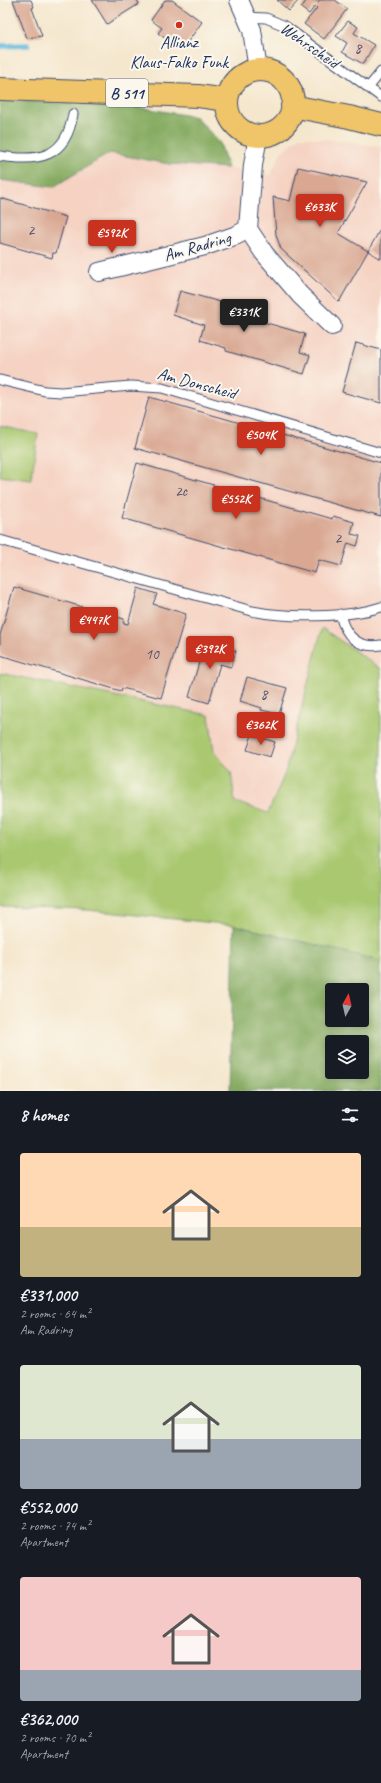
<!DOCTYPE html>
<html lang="en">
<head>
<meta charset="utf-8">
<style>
	:root { --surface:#171b24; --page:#242831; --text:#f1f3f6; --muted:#9ea1a6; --accent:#c8321e }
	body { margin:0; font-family:Caveat,sans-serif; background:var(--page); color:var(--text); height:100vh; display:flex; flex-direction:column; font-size:15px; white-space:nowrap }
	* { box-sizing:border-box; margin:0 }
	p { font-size:13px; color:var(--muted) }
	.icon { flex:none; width:22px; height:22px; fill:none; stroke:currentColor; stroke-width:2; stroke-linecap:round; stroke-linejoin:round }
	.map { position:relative; height:1091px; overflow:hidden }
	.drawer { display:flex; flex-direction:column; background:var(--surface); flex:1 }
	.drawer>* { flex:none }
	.needle { width:26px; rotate:8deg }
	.tools { position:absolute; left:325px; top:983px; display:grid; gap:8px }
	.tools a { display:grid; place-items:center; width:44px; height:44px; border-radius:4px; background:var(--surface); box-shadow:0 2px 6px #0003; font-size:20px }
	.price { position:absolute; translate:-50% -34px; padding:0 9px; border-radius:4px; background:var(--accent); color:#fff; font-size:13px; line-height:26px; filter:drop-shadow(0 1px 2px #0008) }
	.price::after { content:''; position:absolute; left:50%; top:24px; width:12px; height:9px; margin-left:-6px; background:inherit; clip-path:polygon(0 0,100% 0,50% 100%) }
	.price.active { background:#222; color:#fff }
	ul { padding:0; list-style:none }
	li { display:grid; align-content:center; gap:8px; height:212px; padding:0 20px }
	li span { display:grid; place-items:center; height:124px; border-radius:4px; color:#555 }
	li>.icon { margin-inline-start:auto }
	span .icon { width:72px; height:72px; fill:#fffc; stroke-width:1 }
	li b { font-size:17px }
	h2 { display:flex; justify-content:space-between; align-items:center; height:48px; padding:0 20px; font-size:17px }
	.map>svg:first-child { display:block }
	.built { fill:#f5d2c2 }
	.green { fill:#a9c86f; stroke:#627c66 }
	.forest { fill:#86ac62; stroke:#506e60; fill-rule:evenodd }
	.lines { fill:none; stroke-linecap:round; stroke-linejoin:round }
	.stream { stroke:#5eb8dc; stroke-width:5.5 }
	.building { fill:#d9a792 }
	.lane-casing { stroke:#3c4b6f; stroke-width:11 }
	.street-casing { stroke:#3c4b6f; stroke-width:20 }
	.primary-casing { stroke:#3c4b6f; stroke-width:24 }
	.lane { stroke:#fff; stroke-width:9 }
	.street { stroke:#fff; stroke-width:18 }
	.primary { stroke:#f0c469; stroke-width:22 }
	.poi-dot { fill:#c8321e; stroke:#fbf7ec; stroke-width:1.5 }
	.labels { text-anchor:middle; stroke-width:4; stroke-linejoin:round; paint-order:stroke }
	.number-label { font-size:15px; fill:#4a4d6b }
	.shield { fill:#fbf7ec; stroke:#5e6b89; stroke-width:1 }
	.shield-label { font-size:16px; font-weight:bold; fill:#1b2f5e }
	.poi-label { font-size:17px; fill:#1b2f5e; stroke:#fbf7ec }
	.street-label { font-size:17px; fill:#1b2f5e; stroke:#fbf7ec }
</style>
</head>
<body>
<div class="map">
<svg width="381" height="1091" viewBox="0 0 381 1091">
	<rect width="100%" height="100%" fill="#fbf7ec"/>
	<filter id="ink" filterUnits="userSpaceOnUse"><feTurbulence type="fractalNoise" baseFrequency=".025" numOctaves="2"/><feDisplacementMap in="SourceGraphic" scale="8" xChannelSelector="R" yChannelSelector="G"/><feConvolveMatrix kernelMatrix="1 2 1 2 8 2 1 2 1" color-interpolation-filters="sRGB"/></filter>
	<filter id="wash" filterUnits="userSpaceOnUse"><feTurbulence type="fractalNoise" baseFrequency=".012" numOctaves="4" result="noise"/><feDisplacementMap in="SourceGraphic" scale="16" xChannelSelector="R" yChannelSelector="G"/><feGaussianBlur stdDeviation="0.9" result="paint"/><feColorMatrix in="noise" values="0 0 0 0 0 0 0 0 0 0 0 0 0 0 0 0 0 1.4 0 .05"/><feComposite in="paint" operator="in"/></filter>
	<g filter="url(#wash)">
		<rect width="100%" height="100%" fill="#f5e7ce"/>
		<path class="built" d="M 300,137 L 347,141 L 381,147 L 381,669 L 322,629 L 285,773 L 268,813 L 235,802 L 231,772 L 214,751 L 208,715 L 0,673 L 0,476 L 30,480 L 38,433 L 0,426 L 0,180 L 53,187 L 110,153 L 169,164 L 228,168 L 271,175 L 281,152 Z"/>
		<path class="green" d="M 0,426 L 38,434 L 31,480 L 0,476 Z
			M 322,628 L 381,669 L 381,961 L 234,925 L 87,910 L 0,907 L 0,673 L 209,715 L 214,751 L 231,772 L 235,802 L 268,813 L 285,773 Z"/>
		<path class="forest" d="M 0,100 L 144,108 L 196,117 L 220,143 L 228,168 L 169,164 L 110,153 L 53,187 L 0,180 Z
			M 234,925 L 381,961 L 381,1091 L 230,1091 ZM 332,990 L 362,990 L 362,1020 L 332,1020 ZM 332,1042 L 362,1042 L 362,1072 L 332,1072 Z"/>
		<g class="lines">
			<path class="stream" d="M 0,46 L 28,45"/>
		</g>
		<g id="blocks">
			<path class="building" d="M 13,0 L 31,0 L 34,7 L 32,8 L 42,36 L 27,38 Z
				M 92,0 L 137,0 L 139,4 L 107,24 Z
				M 165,0 L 172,0 L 202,22 L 184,47 L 180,44 L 177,47 L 158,33 L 162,28 L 151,20 Z
				M 277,0 L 299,0 L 289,11 Z
				M 307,0 L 315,0 L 318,2 L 319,0 L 335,0 L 347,9 L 324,39 L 304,24 L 317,8 L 315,6 L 309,14 L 301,8 Z
				M 348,21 L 358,27 L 354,33 L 374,45 L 363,64 L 342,52 L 347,43 L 336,36 Z
				M 298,167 L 367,182 L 338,233 L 368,251 L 339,302 L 281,249 L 276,235 L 273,197 L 290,201 Z
				M 0,198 L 66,217 L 56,253 L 53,253 L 52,258 L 0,243 Z
				M 381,228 L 381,259 L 368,251 Z
				M 180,291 L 239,307 L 239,315 L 305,334 L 300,352 L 310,355 L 304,374 L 226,351 L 226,348 L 200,340 L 204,325 L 173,315 Z
				M 356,343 L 381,350 L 381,403 L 342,392 Z
				M 149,397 L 381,463 L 381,517 L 135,448 Z
				M 137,463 L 332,519 L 333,516 L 354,522 L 351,534 L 360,536 L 357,546 L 348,543 L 341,566 L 319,560 L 315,573 L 122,518 Z
				M 14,587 L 124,619 L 123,623 L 128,624 L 138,588 L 157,594 L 153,604 L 186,614 L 161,698 L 122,688 L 121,691 L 0,655 L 0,635 Z
				M 205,642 L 236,651 L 231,667 L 220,664 L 209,703 L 189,697 Z
				M 247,677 L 287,688 L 279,714 L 261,710 L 262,708 L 240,701 Z
				M 252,735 L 275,742 L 270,757 L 247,750 Z"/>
		</g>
	</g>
	<g filter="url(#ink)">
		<use href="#blocks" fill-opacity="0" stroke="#3c4b6f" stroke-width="1"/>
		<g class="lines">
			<defs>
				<path id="lane" d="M 246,17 L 266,18 L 285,26 L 381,97
					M 368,88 L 381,72
					M 0,156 C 39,162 66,158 73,114
					M 0,380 L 45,391 L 61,392 L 131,386 L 162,388 L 381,453
					M 0,540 L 252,611 C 286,618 348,618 381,607
					M 340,614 C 345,636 358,649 381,645"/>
				<path id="street" d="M 239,0 L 252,30 L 258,70
					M 258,136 L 253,165 L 248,229 L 264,253 L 300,295 L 332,326
					M 99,272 L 205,246 L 237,235 L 248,229"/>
				<path id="primary" d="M227 103a33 33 0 1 1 66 0a33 33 0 1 1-66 0Z
					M 0,89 L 198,96 L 227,100
					M 292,106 L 349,117 L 381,125"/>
			</defs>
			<use href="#lane" class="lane-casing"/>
			<use href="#street" class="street-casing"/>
			<use href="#primary" class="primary-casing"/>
			<use href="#lane" class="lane"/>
			<use href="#street" class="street"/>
			<use href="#primary" class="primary"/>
		</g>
	</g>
	<circle class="poi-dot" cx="179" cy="25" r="4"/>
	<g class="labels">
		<g class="number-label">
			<text x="358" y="53">8</text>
			<text x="31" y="235">2</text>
			<text x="181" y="496">2c</text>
			<text x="338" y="543">2</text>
			<text x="152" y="659">10</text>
			<text x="264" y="699">8</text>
		</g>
		<rect class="shield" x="106" y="79" width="42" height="28" rx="3"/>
		<g class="shield-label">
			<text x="127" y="99">B 511</text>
		</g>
		<g class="poi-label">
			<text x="179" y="48">Allianz<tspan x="179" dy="20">Klaus-Falko Funk</tspan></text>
		</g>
		<g class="street-label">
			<text transform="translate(310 45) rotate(35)" y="6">Wehrscheid</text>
			<text transform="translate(197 246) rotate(-16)" y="6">Am Radring</text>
			<text transform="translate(197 383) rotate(15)" y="6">Am Donscheid</text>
		</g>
	</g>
</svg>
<div class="tools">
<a><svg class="needle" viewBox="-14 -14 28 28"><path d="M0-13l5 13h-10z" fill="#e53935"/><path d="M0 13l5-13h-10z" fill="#9ea1a6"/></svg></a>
<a><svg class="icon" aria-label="layers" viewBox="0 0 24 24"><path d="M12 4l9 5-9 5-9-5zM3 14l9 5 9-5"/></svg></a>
</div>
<b class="price" style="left:320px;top:228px">€633K</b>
<b class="price" style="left:112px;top:254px">€592K</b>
<b class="price active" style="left:244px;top:333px">€331K</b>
<b class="price" style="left:261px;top:456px">€504K</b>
<b class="price" style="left:236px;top:520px">€552K</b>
<b class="price" style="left:94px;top:641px">€447K</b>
<b class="price" style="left:210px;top:670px">€392K</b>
<b class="price" style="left:261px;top:746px">€362K</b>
</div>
<section class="drawer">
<h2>8 homes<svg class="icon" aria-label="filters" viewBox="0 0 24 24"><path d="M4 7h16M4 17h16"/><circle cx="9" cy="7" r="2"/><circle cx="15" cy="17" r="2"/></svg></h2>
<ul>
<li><span style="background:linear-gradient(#ffd9b3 60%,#c2b280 0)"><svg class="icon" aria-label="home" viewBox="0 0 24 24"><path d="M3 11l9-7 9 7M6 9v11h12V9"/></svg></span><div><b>€331,000</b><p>2 rooms · 64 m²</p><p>Am Radring</p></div></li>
<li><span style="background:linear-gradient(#dfe7d0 60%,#9aa5b1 0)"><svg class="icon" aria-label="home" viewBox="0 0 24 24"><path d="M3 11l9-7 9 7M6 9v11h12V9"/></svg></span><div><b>€552,000</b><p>2 rooms · 74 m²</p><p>Apartment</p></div></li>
<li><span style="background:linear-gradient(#f6c9c9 75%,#9aa5b1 0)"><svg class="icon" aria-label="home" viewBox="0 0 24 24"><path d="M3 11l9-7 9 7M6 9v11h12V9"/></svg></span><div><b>€362,000</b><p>2 rooms · 70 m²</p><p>Apartment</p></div></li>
</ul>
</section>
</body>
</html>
